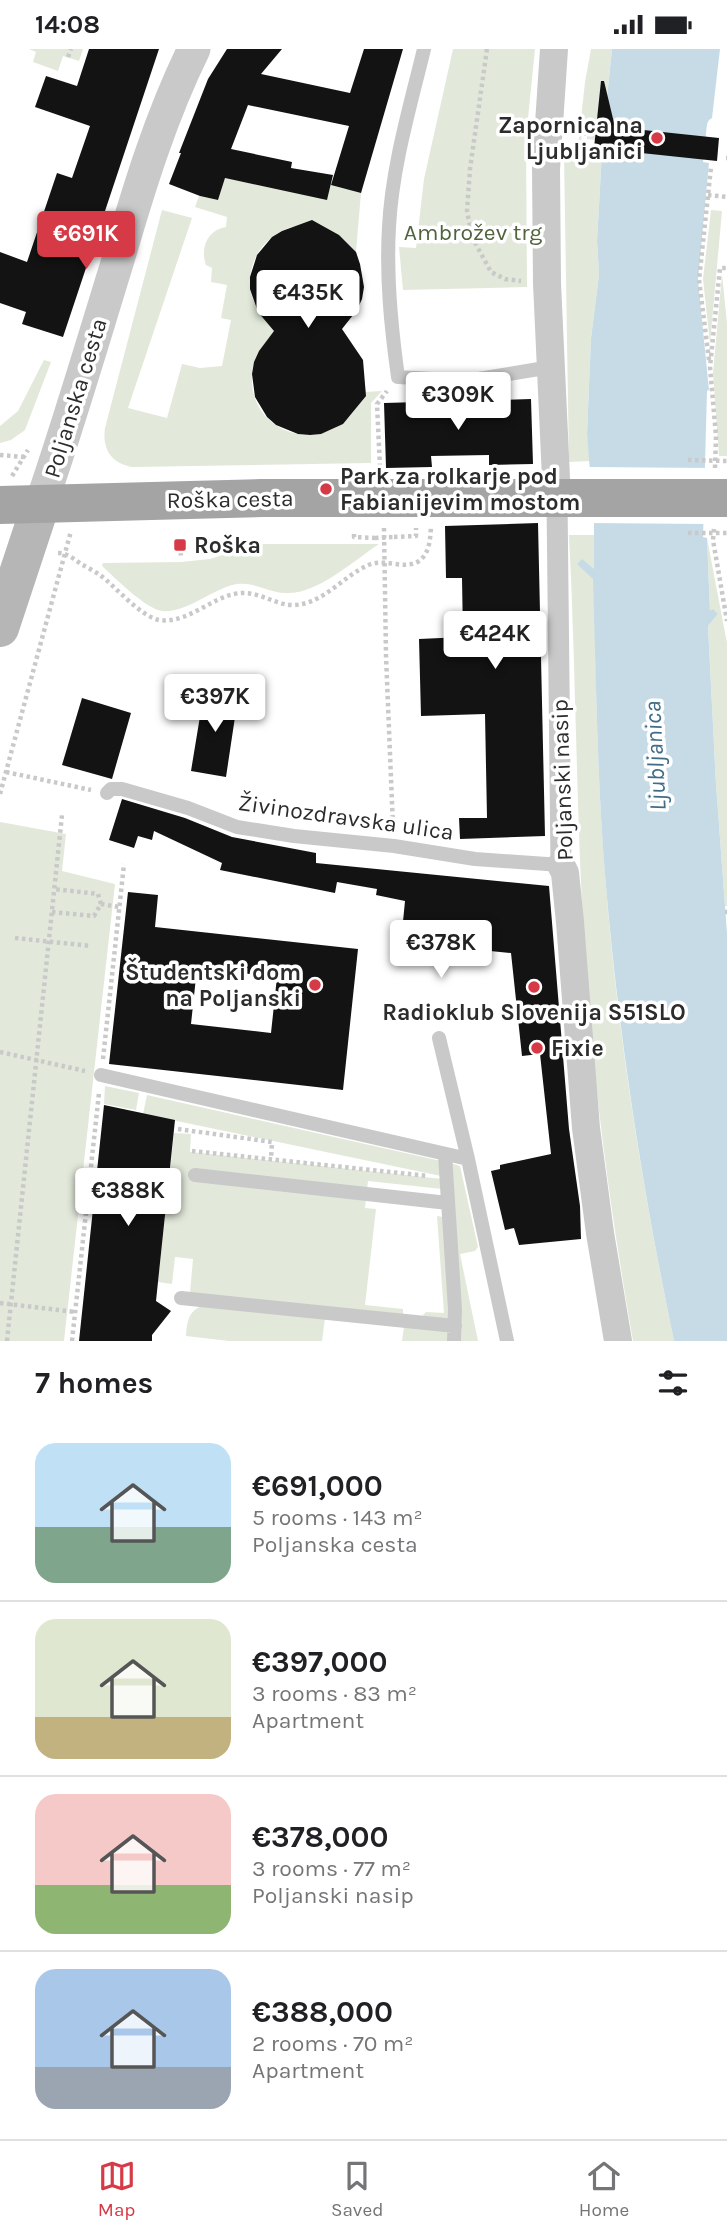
<!DOCTYPE html>
<html lang="en">
<head>
<meta charset="utf-8">
<style>
	:root { --surface:#fff; --page:#f2f2f2; --text:#202124; --muted:#757577; --line:#e0e0e0; --accent:#d63a47 }
	body { margin:0; font-family:Karla,sans-serif; background:var(--page); color:var(--text); height:100vh; display:flex; flex-direction:column; font-size:26px; white-space:nowrap }
	* { box-sizing:border-box; margin:0 }
	p { font-size:23px; color:var(--muted) }
	.icon { flex:none; width:38px; height:38px; fill:none; stroke:currentColor; stroke-width:2; stroke-linecap:round; stroke-linejoin:round }
	.map { position:relative; height:1292px; overflow:hidden }
	.panel { display:flex; flex-direction:column; background:var(--surface); flex:1 }
	.panel>* { flex:none }
	.price { position:absolute; translate:-50% -60px; padding:0 16px; border-radius:7px; background:#fff; color:#222; font-size:23px; line-height:46px; filter:drop-shadow(0 2px 4px #0008) }
	.price::after { content:''; position:absolute; left:50%; top:42px; width:21px; height:16px; margin-left:-10px; background:inherit; clip-path:polygon(0 0,100% 0,50% 100%) }
	.price.current { background:var(--accent); color:#fff }
	ul { padding:0; list-style:none }
	li { display:flex; align-items:center; gap:21px; height:175px; padding:0 35px }
	li+li { border-top:2px solid var(--line) }
	li span { display:grid; place-items:center; flex:none; width:196px; height:140px; border-radius:21px; color:#555 }
	li>.icon { margin-inline-start:auto }
	span .icon { width:84px; height:84px; fill:#fffc; stroke-width:1 }
	li b { font-size:30px }
	h2 { display:flex; justify-content:space-between; align-items:center; height:84px; padding:0 35px; font-size:30px }
	.status { display:flex; justify-content:space-between; align-items:center; height:49px; padding:0 35px; background:var(--surface); direction:ltr }
	.status svg { height:19px; fill:currentColor }
	.tabs { display:flex; justify-content:space-around; align-items:center; height:98px; border-top:2px solid var(--line); background:var(--surface); font-size:19px; color:var(--muted) }
	.tabs a { display:grid; justify-items:center; gap:4px }
	.tabs .current { color:var(--accent) }
	.map>svg:first-child { display:block }
	.green { fill:#e2e9da }
	.water { fill:#c7dbe7 }
	.pier { fill:#fff }
	.building { fill:#131313; fill-rule:evenodd }
	.lines { fill:none; stroke-linecap:round; stroke-linejoin:round }
	.path { stroke:#c9c9c9; stroke-width:4.5; stroke-dasharray:3.5 3.5; stroke-linecap:butt }
	.service { stroke:#c9c9c9; stroke-width:14 }
	.pedestrian { stroke:#c9c9c9; stroke-width:21 }
	.minor { stroke:#c9c9c9; stroke-width:28 }
	.tertiary { stroke:#c9c9c9; stroke-width:33 }
	.secondary { stroke:#b6b6b6; stroke-width:38 }
	.primary { stroke:#a4a4a4; stroke-width:38 }
	.path-bridge { stroke:#c9c9c9; stroke-width:4.5; stroke-dasharray:3.5 3.5; stroke-linecap:butt }
	.primary-bridge { stroke:#a4a4a4; stroke-width:38 }
	.poi-dot { fill:#d63a47; stroke:#fff; stroke-width:2.5 }
	.labels { text-anchor:middle; stroke-width:7; stroke-linejoin:round; paint-order:stroke }
	.poi-label { font-size:23px; font-weight:bold; fill:#2c2c2c; stroke:#fff; text-anchor:start }
	.park-label { font-size:23px; fill:#4f643d; stroke:#fff }
	.street-label { font-size:23px; fill:#2c2c2c; stroke:#fff }
	.water-label { font-size:24px; font-style:italic; fill:#416c87; stroke:#fff }
</style>
</head>
<body>
<div class="status"><b>14:08</b><svg viewBox="0 0 49 12"><path d="M0 12V9h3v3zM5 12V6h3v6zM10 12V3h3v9zM15 12V0h3v12zM26 1h20v11H26zM47 4h2v5h-2z"/></svg></div>
<div class="map">
<svg width="727" height="1292" viewBox="0 0 727 1292">
	<rect width="100%" height="100%" fill="#fff"/>
	<path class="green" d="M 29,0 L 83,0 L 79,12 L 63,7 L 58,22 L 33,13 L 36,3 Z
		M 453,0 L 535,0 L 526,89 L 527,238 L 403,241 L 399,198 L 416,199 L 424,130 Z
		M 591,0 L 612,0 L 606,58 L 597,67 L 595,91 L 587,90 L 587,87 L 582,87 L 580,100 L 585,101 L 586,98 L 597,100 L 597,102 L 602,102 L 597,192 L 599,226 L 591,289 L 587,385 L 590,412 L 569,413 L 564,106 L 577,106 L 585,33 Z
		M 225,129 L 327,150 L 331,136 L 361,144 L 356,203 C 294,130 208,224 273,278 L 277,278 C 269,295 253,304 252,325 C 247,390 338,413 364,343 L 382,342 L 371,354 L 371,414 L 132,418 C 111,414 102,400 105,379 L 162,161 L 192,169 L 128,359 L 167,369 L 182,315 L 200,319 L 222,317 L 231,271 L 221,269 L 227,236 L 211,233 L 212,219 L 206,216 C 200,199 207,181 226,178 L 227,168 L 195,158 L 199,147 L 218,151 Z
		M 711,161 L 722,162 L 710,295 L 703,230 Z
		M 722,225 L 727,274 L 727,407 L 719,407 L 713,324 Z
		M 44,311 L 51,313 L 25,381 L 11,391 L 0,394 L 0,377 L 18,362 Z
		M 569,486 L 594,486 C 595,599 596,713 605,825 C 617,982 642,1138 674,1292 L 633,1292 C 610,1160 592,1027 584,893 C 576,758 576,622 569,486 Z
		M 707,489 L 727,594 L 727,857 L 725,857 L 716,735 L 708,577 L 718,565 L 710,563 Z
		M 257,495 L 379,495 C 353,512 317,546 285,544 C 266,543 252,531 232,536 C 211,542 183,565 162,562 C 146,560 114,528 102,517 L 103,514 L 181,513 L 210,510 Z
		M 0,773 L 66,785 L 62,822 L 115,835 L 64,1292 L 0,1292 Z
		M 105,1037 L 139,1044 L 136,1061 L 104,1055 Z
		M 147,1046 L 441,1112 L 441,1127 L 143,1065 Z
		M 174,1084 L 191,1085 L 190,1103 L 442,1130 L 442,1140 L 368,1132 L 365,1159 L 376,1160 L 365,1256 L 403,1260 L 403,1265 L 190,1244 L 193,1210 L 175,1208 L 172,1235 L 158,1233 Z
		M 450,1114 L 460,1117 L 478,1198 L 475,1202 L 460,1205 L 478,1292 L 460,1292 Z
		M 437,1167 L 443,1168 L 450,1271 L 425,1268 L 423,1266 L 426,1263 L 444,1264 Z
		M 202,1257 L 325,1269 L 322,1292 L 229,1292 L 186,1287 C 187,1274 188,1262 202,1257 Z
		M 404,1277 L 449,1282 L 449,1292 L 402,1292 Z"/>
	<path class="water" d="M 612,0 L 720,0 L 712,69 L 709,71 L 707,75 L 703,113 L 709,114 L 698,231 L 709,341 L 707,342 L 703,488 L 707,489 L 710,562 L 713,560 L 718,565 L 708,577 L 716,735 L 727,884 L 727,1292 L 674,1292 C 642,1139 618,983 605,826 C 597,728 596,629 593,530 L 577,515 L 582,510 L 594,520 L 594,474 L 587,385 L 591,289 L 599,226 L 597,192 L 602,102 L 607,102 L 611,63 L 606,58 Z"/>
	<path class="pier" d="M 587,418 L 709,419 L 707,475 L 591,474 Z"/>
	<path class="building" d="M 89,0 L 159,0 L 63,288 L 22,275 L 26,263 L 0,254 L 0,203 L 27,213 L 57,124 L 72,129 L 90,77 L 35,58 L 46,27 L 77,37 Z
		M 227,0 L 282,0 L 261,25 L 350,44 L 364,0 L 403,0 L 361,144 L 331,136 L 349,77 L 248,56 L 231,100 L 292,113 L 291,119 L 333,126 L 327,151 L 225,129 L 218,151 L 200,147 L 169,135 L 181,104 L 179,104 L 208,30 Z
		M 601,32 L 604,32 L 615,78 L 719,89 L 717,112 L 594,99 Z
		M 312,171 L 339,186 L 356,203 L 360,215 L 364,238 L 362,250 L 357,261 L 342,280 L 363,311 L 366,347 L 343,375 L 321,385 L 310,386 L 298,385 L 276,376 L 267,368 L 255,348 L 252,325 L 254,313 L 259,302 L 274,282 L 258,263 L 250,240 L 250,228 L 257,206 L 272,188 L 282,182 Z
		M 531,350 L 533,415 L 489,416 L 489,406 L 431,407 L 432,418 L 386,419 L 384,354 Z
		M 538,474 L 545,787 L 460,790 L 459,769 L 487,769 L 485,665 L 421,667 L 419,590 L 463,588 L 462,529 L 446,529 L 445,477 Z
		M 204,643 L 238,648 L 226,728 L 191,722 Z
		M 82,649 L 131,664 L 112,730 L 62,716 Z
		M 122,750 L 185,769 L 232,788 L 316,804 L 316,814 L 549,837 L 569,1080 L 580,1157 L 581,1190 L 519,1196 L 514,1179 L 505,1181 L 491,1122 L 500,1120 L 500,1116 L 551,1105 L 540,1005 L 522,1007 L 511,904 L 401,893 L 405,852 L 376,846 L 377,840 L 337,833 L 335,844 L 220,821 L 222,814 L 154,782 L 152,791 L 138,787 L 134,799 L 109,791 Z
		M 128,843 L 158,846 L 155,878 L 358,900 L 343,1041 L 109,1015 ZM 197,919 L 277,928 L 271,984 L 191,975 Z
		M 104,1056 L 175,1071 L 156,1252 L 171,1262 L 152,1286 L 152,1292 L 79,1292 Z"/>
	<g class="lines">
		<path class="path" d="M 487,0 L 470,120 L 467,162 L 472,188 L 491,223 L 505,230 L 521,232
			M 68,8 L 71,0
			M 726,109 L 727,109
			M 708,146 L 727,148
			M 709,311 L 699,231 L 711,118
			M 0,406 L 24,408
			M 688,411 L 727,412
			M 380,418 L 377,355 L 387,342
			M 715,419 L 716,387 L 710,318 L 720,219 L 727,219
			M 12,427 L 28,401
			M 384,479 L 386,607 L 393,778
			M 714,480 L 713,491 L 727,572
			M 688,484 L 727,484
			M 354,485 L 354,488 L 375,489
			M 394,488 L 416,487 L 416,479
			M 180,496 L 181,507
			M 58,504 C 67,504 74,510 81,515 C 87,518 94,522 100,526 C 116,538 140,567 159,571 C 186,575 210,550 234,545 C 257,540 272,555 291,556 C 323,557 344,525 371,515 C 386,510 405,521 419,512 C 430,504 430,490 431,478
			M 6,723 L 91,741
			M 0,745 L 71,482
			M 101,855 L 119,858
			M 52,863 L 94,867 L 101,855 L 98,845 L 54,840
			M 725,863 L 727,863
			M 15,889 L 91,897
			M 0,1003 L 85,1022
			M 103,1010 L 124,815
			M 178,1080 L 272,1093 L 271,1110
			M 192,1102 L 428,1127
			M 0,1254 L 75,1263
			M 7,1292 L 62,766
			M 72,1292 L 99,1044"/>
		<path class="service" d="M 424,0 C 410,58 392,118 389,178 C 386,229 391,278 398,328 L 466,332 L 551,318
			M 107,744 L 111,740 L 122,740 L 188,759 L 237,778 L 294,787 L 394,797 L 475,810 L 561,816
			M 439,989 L 468,1110 L 507,1292
			M 101,1026 L 468,1110
			M 445,1106 L 455,1260 L 454,1292
			M 195,1126 L 448,1154
			M 181,1249 L 455,1277"/>
		<path class="pedestrian" d="M 557,451 L 561,816"/>
		<path class="minor" d="M 554,0 L 546,120 L 547,234 L 557,451
			M 561,816 L 565,824 L 570,873 L 586,1079 L 600,1184 L 618,1292"/>
		<path class="tertiary" d="M 41,455 C 69,374 93,292 118,211 C 139,139 161,67 194,0"/>
		<path class="secondary" d="M 0,579 L 41,455"/>
		<path class="primary" d="M 0,456 L 263,449"/>
		<path class="path-bridge" d="M 375,489 L 394,488"/>
		<path class="primary-bridge" d="M 263,449 L 727,449"/>
	</g>
	<g class="poi-dot">
		<circle cx="657" cy="89" r="7"/>
		<circle cx="326" cy="440" r="7"/>
		<rect x="173" y="489" width="14" height="14" rx="3.5"/>
		<circle cx="315" cy="936" r="7"/>
		<circle cx="534" cy="938" r="7"/>
		<circle cx="537" cy="999" r="7"/>
	</g>
	<g class="labels">
		<g class="poi-label">
			<text x="643" y="84" text-anchor="end">Zapornica na<tspan x="643" dy="26">Ljubljanici</tspan></text>
			<text x="340" y="435">Park za rolkarje pod<tspan x="340" dy="26">Fabianijevim mostom</tspan></text>
			<text x="194" y="504">Roška</text>
			<text x="301" y="931" text-anchor="end">Študentski dom<tspan x="301" dy="26">na Poljanski</tspan></text>
			<text x="534" y="971" text-anchor="middle">Radioklub Slovenija S51SLO</text>
			<text x="551" y="1007">Fixie</text>
		</g>
		<g class="park-label">
			<text x="473" y="191">Ambrožev trg</text>
		</g>
		<g class="street-label">
			<text transform="translate(75 349) rotate(-73)" y="8">Poljanska cesta</text>
			<text transform="translate(230 450) rotate(-1)" y="8">Roška cesta</text>
			<text transform="translate(562 731) rotate(-92)" y="8">Poljanski nasip</text>
			<text transform="translate(346 768) rotate(8)" y="8">Živinozdravska ulica</text>
		</g>
		<g class="water-label">
			<text transform="translate(655 707) rotate(-93)" y="8">Ljubljanica</text>
		</g>
	</g>
</svg>
<b class="price current" style="left:86px;top:222px">€691K</b>
<b class="price" style="left:308px;top:281px">€435K</b>
<b class="price" style="left:458px;top:383px">€309K</b>
<b class="price" style="left:495px;top:622px">€424K</b>
<b class="price" style="left:215px;top:685px">€397K</b>
<b class="price" style="left:441px;top:931px">€378K</b>
<b class="price" style="left:128px;top:1179px">€388K</b>
</div>
<section class="panel">
<h2>7 homes<svg class="icon" aria-label="filters" viewBox="0 0 24 24"><path d="M4 7h16M4 17h16"/><circle cx="9" cy="7" r="2"/><circle cx="15" cy="17" r="2"/></svg></h2>
<ul>
<li><span style="background:linear-gradient(#bfe0f5 60%,#7fa58c 0)"><svg class="icon" aria-label="home" viewBox="0 0 24 24"><path d="M3 11l9-7 9 7M6 9v11h12V9"/></svg></span><div><b>€691,000</b><p>5 rooms · 143 m²</p><p>Poljanska cesta</p></div></li>
<li><span style="background:linear-gradient(#dfe7d0 70%,#c2b280 0)"><svg class="icon" aria-label="home" viewBox="0 0 24 24"><path d="M3 11l9-7 9 7M6 9v11h12V9"/></svg></span><div><b>€397,000</b><p>3 rooms · 83 m²</p><p>Apartment</p></div></li>
<li><span style="background:linear-gradient(#f6c9c9 65%,#8fb573 0)"><svg class="icon" aria-label="home" viewBox="0 0 24 24"><path d="M3 11l9-7 9 7M6 9v11h12V9"/></svg></span><div><b>€378,000</b><p>3 rooms · 77 m²</p><p>Poljanski nasip</p></div></li>
<li><span style="background:linear-gradient(#a9c7e8 70%,#9aa5b1 0)"><svg class="icon" aria-label="home" viewBox="0 0 24 24"><path d="M3 11l9-7 9 7M6 9v11h12V9"/></svg></span><div><b>€388,000</b><p>2 rooms · 70 m²</p><p>Apartment</p></div></li>
</ul>
</section>
<nav class="tabs">
<a class="current"><svg class="icon" aria-label="map" viewBox="0 0 24 24"><path d="M3 6l6-2 6 2 6-2v14l-6 2-6-2-6 2zM9 4v14M15 6v14"/></svg>Map</a>
<a><svg class="icon" aria-label="saved" viewBox="0 0 24 24"><path d="M7 4h10v16l-5-4-5 4z"/></svg>Saved</a>
<a><svg class="icon" aria-label="home" viewBox="0 0 24 24"><path d="M3 11l9-7 9 7M6 9v11h12V9"/></svg>Home</a>
</nav>
</body>
</html>
